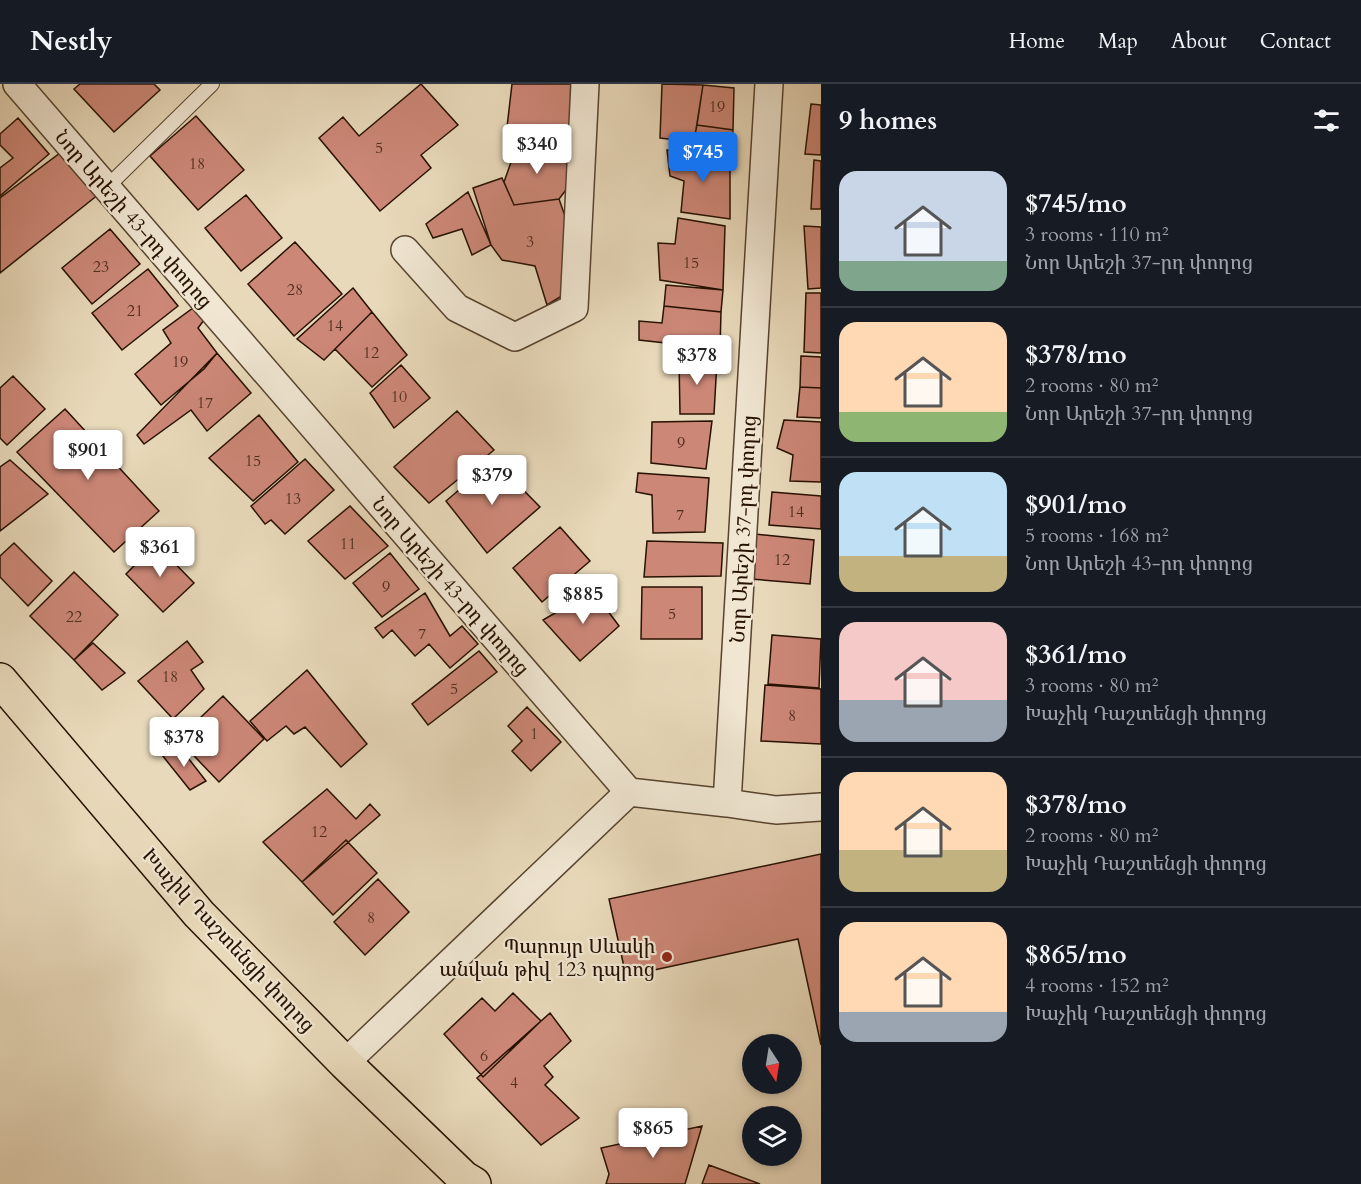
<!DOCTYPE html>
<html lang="en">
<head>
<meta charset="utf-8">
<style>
	:root { --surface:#171b24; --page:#242831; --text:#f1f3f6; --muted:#9ea1a6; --line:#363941; --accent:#1a73e8 }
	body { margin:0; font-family:Cardo,"Noto Serif Armenian",serif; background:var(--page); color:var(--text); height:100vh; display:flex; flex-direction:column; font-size:22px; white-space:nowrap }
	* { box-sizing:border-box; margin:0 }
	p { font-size:20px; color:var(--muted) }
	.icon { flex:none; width:33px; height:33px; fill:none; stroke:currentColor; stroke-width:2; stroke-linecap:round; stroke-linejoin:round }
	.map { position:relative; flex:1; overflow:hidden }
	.details { display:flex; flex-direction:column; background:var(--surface); width:540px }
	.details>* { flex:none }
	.needle { width:39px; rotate:168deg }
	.buttons { position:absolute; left:742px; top:950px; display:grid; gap:12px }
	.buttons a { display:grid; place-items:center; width:60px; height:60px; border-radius:50%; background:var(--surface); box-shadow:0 3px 9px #0003; font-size:30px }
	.price { position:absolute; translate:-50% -51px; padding:0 14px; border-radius:6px; background:#fff; color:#222; font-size:20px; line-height:39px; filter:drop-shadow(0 2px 3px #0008) }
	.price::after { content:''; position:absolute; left:50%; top:36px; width:18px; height:14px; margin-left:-9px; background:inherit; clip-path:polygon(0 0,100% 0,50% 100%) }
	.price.active { background:var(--accent); color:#fff }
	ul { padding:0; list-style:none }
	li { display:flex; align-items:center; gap:18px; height:150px; padding:0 18px }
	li+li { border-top:2px solid var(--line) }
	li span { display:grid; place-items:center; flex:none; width:168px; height:120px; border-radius:18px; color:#555 }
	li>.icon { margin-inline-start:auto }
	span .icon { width:72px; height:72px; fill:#fffc; stroke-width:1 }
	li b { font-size:26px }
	h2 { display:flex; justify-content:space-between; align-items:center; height:72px; padding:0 18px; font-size:26px }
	header { display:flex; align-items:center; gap:36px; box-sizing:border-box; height:84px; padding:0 30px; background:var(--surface); border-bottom:2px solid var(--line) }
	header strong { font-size:28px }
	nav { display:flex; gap:33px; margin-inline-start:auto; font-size:21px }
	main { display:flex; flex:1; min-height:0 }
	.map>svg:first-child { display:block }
	.building { fill:#cc8777; stroke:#271100; stroke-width:1.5 }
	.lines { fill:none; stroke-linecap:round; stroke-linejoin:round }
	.service-casing { stroke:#57432e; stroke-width:16 }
	.minor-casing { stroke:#57432e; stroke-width:30 }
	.primary-casing { stroke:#271100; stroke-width:36 }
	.service { stroke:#f0e6d2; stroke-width:14 }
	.minor { stroke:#f0e6d2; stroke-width:27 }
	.primary { stroke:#e8d9ba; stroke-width:33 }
	.poi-dot { fill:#8f2418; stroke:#f0e6d2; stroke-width:2 }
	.labels { text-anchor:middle; stroke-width:4.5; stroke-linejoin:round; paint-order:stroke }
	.number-label { font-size:16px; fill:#502e1e }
	.street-label { font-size:20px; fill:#271100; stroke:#f0e6d2 }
	.poi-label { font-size:20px; fill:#271100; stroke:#f0e6d2; text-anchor:end }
</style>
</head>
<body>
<header>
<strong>Nestly</strong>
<nav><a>Home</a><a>Map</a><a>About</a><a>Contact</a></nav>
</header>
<main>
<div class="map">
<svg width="821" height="1100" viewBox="0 0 821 1100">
	<rect width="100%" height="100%" fill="#e8d9ba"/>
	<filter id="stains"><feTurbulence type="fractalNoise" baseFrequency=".00333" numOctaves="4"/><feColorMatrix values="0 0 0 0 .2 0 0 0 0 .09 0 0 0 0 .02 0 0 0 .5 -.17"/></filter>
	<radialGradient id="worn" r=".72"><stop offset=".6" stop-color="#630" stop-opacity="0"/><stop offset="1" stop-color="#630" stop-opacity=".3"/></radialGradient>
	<path class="building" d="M 80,0 L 154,0 L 160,6 L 114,48 L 74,5 Z
		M 421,0 L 458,41 L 421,71 L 431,84 L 380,127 L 319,54 L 343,33 L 359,52 Z
		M 512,0 L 575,0 L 570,49 L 507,43 Z
		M 662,0 L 703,1 L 694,58 L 660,54 Z
		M 703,1 L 734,4 L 733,46 L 697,41 Z
		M 811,20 L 821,21 L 821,71 L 805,70 Z
		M 196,32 L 244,86 L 198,126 L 150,72 Z
		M 18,34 L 49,70 L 0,112 L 0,84 L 13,74 L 0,61 L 0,50 Z
		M 697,41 L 733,46 L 731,70 L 692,65 Z
		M 561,62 L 572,98 L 559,115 L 514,121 L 504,98 L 516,64 Z
		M 667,66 L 730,73 L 730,135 L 681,128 L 684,97 L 670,92 Z
		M 60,69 L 99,110 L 0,189 L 0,114 Z
		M 814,76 L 821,77 L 821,125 L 811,125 Z
		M 502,94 L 514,121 L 559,115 L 572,152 L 565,210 L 547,221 L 535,182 L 502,176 L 491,161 L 473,104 Z
		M 468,108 L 491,161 L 472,171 L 462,145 L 433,154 L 426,140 Z
		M 246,111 L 282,154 L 241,187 L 205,144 Z
		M 678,134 L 725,142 L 723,206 L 660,196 L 658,159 L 675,160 Z
		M 804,142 L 821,143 L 821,204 L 808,205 Z
		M 110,145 L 140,180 L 92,220 L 62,184 Z
		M 295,158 L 342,210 L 294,252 L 248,200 Z
		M 148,185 L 178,222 L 122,266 L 92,229 Z
		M 666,201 L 723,206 L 721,228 L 664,222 Z
		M 353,204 L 372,228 L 324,276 L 297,255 Z
		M 806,209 L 821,209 L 821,269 L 804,268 Z
		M 664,222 L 721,228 L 720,265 L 639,256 L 639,237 L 662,239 Z
		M 193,224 L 204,236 L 198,244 L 217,269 L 204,285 L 161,321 L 135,290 L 171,259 L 163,246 Z
		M 372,228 L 407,271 L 372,303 L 335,265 Z
		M 217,269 L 251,309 L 207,347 L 191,326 L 144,360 L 137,351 Z
		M 801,272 L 821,273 L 821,304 L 800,303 Z
		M 679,275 L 717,277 L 714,330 L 680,330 Z
		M 401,281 L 430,314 L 394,344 L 370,309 Z
		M 13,292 L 45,325 L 7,361 L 0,354 L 0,304 Z
		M 800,303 L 821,304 L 821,334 L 797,333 Z
		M 65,325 L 159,427 L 114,468 L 17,368 Z
		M 457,327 L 494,366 L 429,419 L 394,383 Z
		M 259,331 L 298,378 L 253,417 L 209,374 Z
		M 784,336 L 821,338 L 821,398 L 790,397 L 793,371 L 777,364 Z
		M 712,337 L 706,385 L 651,379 L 652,338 Z
		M 305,375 L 334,406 L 285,450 L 271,436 L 265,440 L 251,422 Z
		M 10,376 L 48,410 L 0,447 L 0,383 Z
		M 494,376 L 540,423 L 487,469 L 446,417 Z
		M 638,389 L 709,394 L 705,448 L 653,449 L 652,411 L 636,408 Z
		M 772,408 L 821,412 L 821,445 L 769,441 Z
		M 350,422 L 388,462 L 345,495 L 308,457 Z
		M 560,443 L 590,477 L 542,518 L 513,484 Z
		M 755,450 L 814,456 L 810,500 L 751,495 Z
		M 647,457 L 723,459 L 721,492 L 644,493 Z
		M 14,459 L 52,497 L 28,522 L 0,493 L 0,472 Z
		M 156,460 L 194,499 L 163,528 L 126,490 Z
		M 390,469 L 419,505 L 382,533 L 353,499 Z
		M 74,488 L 118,531 L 74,576 L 30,532 Z
		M 642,503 L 702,503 L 702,555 L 641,555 Z
		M 593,507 L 619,542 L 580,577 L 543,536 Z
		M 425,509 L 450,552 L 462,542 L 478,560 L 450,584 L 429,560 L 415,572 L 392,546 L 383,554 L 375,544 Z
		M 772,551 L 821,555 L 819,604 L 768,600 Z
		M 187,557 L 203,578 L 191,586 L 204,605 L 173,635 L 138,597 Z
		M 93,559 L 125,589 L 102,606 L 74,576 Z
		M 479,567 L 497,588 L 428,641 L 412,620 Z
		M 307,586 L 367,660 L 341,683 L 305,643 L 294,650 L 286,642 L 267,657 L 250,637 Z
		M 765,601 L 821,605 L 821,660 L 761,657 Z
		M 223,612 L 264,655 L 219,698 L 178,655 Z
		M 527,623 L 561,658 L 531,687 L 512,667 L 522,657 L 508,642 Z
		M 178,661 L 206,697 L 190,706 L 162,671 Z
		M 327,705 L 356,735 L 370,720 L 380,731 L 302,798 L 263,758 Z
		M 346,756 L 377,789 L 333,831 L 302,798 Z
		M 821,770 L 821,961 L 798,855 L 626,892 L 609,815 Z
		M 378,795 L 409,828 L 365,871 L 334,838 Z
		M 513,909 L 541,937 L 483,993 L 444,950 L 482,914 L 495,927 Z
		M 550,929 L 571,957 L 544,982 L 553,993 L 545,1001 L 579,1034 L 541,1061 L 477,994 Z
		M 702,1042 L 685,1100 L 606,1100 L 609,1090 L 601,1064 Z
		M 709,1081 L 760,1100 L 702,1100 Z"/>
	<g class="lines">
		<defs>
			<path id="service" d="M 107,103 L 212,0"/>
			<path id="minor" d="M 17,0 L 629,708 L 345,979
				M 405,166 L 457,224 L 515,253 L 574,224 L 585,0
				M 629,708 L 727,719 L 769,0
				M 727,719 L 776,726 L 821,723"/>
			<path id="primary" d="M 0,596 L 199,830 L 345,979 L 464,1094 L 474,1100"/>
		</defs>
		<use href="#service" class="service-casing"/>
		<use href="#minor" class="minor-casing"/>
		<use href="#primary" class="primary-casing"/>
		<use href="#service" class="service"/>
		<use href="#minor" class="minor"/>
		<use href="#primary" class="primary"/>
	</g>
	<circle class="poi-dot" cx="667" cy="873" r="6"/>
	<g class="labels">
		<g class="number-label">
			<text x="717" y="28">19</text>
			<text x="379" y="69">5</text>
			<text x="197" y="85">18</text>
			<text x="530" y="163">3</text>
			<text x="691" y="184">15</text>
			<text x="101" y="188">23</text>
			<text x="295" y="211">28</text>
			<text x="135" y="232">21</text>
			<text x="335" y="247">14</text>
			<text x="371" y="274">12</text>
			<text x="180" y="283">19</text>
			<text x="399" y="318">10</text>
			<text x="205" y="324">17</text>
			<text x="681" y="364">9</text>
			<text x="253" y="382">15</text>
			<text x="293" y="420">13</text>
			<text x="796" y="433">14</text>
			<text x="680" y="436">7</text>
			<text x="348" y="465">11</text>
			<text x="782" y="481">12</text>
			<text x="386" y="508">9</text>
			<text x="672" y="535">5</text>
			<text x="74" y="538">22</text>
			<text x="422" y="555">7</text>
			<text x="170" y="598">18</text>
			<text x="454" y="610">5</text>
			<text x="792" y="637">8</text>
			<text x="534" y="655">1</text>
			<text x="319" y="753">12</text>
			<text x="371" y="839">8</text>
			<text x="484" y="977">6</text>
			<text x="514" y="1004">4</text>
		</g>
		<g class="street-label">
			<text transform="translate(134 135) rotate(49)" y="7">Նոր Արեշի 43-րդ փողոց</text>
			<text transform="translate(743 445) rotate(-87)" y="7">Նոր Արեշի 37-րդ փողոց</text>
			<text transform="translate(451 502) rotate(49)" y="7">Նոր Արեշի 43-րդ փողոց</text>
			<text transform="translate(229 856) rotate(47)" y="7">Խաչիկ Դաշտենցի փողոց</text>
		</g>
		<g class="poi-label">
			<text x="655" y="869">Պարույր Սևակի<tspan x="655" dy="23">անվան թիվ 123 դպրոց</tspan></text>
		</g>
	</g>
	<rect width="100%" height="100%" filter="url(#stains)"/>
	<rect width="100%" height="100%" fill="url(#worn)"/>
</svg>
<div class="buttons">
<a><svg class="needle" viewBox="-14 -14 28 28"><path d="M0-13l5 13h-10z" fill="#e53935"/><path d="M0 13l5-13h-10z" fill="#9ea1a6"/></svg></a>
<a><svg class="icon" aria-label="layers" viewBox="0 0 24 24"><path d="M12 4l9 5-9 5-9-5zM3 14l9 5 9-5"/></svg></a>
</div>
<b class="price" style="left:537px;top:91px">$340</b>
<b class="price active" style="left:703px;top:99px">$745</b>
<b class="price" style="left:697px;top:302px">$378</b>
<b class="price" style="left:88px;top:397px">$901</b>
<b class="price" style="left:492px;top:422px">$379</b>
<b class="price" style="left:160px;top:494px">$361</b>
<b class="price" style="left:583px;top:541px">$885</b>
<b class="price" style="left:184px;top:684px">$378</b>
<b class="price" style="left:653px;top:1075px">$865</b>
</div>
<section class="details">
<h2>9 homes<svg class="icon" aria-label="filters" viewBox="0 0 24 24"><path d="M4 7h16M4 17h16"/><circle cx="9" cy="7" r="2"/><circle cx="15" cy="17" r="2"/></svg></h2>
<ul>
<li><span style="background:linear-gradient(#c9d6e8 75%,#7fa58c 0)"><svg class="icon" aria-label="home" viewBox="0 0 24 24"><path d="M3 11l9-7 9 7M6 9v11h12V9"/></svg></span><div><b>$745/mo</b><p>3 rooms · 110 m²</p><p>Նոր Արեշի 37-րդ փողոց</p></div></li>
<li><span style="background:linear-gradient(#ffd9b3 75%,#8fb573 0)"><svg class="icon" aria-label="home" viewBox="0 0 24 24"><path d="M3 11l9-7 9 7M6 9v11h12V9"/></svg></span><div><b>$378/mo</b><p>2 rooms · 80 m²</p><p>Նոր Արեշի 37-րդ փողոց</p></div></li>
<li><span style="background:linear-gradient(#bfe0f5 70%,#c2b280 0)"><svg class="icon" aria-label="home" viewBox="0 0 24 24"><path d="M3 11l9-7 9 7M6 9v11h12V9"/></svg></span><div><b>$901/mo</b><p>5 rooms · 168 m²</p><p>Նոր Արեշի 43-րդ փողոց</p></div></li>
<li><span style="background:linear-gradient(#f6c9c9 65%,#9aa5b1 0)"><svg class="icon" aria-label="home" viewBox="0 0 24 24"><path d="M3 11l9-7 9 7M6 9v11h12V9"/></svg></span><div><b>$361/mo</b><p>3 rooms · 80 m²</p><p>Խաչիկ Դաշտենցի փողոց</p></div></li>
<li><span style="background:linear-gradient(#ffd9b3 65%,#c2b280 0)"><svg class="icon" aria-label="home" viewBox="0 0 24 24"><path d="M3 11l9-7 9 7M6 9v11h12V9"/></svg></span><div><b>$378/mo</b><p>2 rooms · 80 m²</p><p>Խաչիկ Դաշտենցի փողոց</p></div></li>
<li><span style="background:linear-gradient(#ffd9b3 75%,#9aa5b1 0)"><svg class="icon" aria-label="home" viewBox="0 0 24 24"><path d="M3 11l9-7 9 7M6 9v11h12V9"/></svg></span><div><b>$865/mo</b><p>4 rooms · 152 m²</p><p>Խաչիկ Դաշտենցի փողոց</p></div></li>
</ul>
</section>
</main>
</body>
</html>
